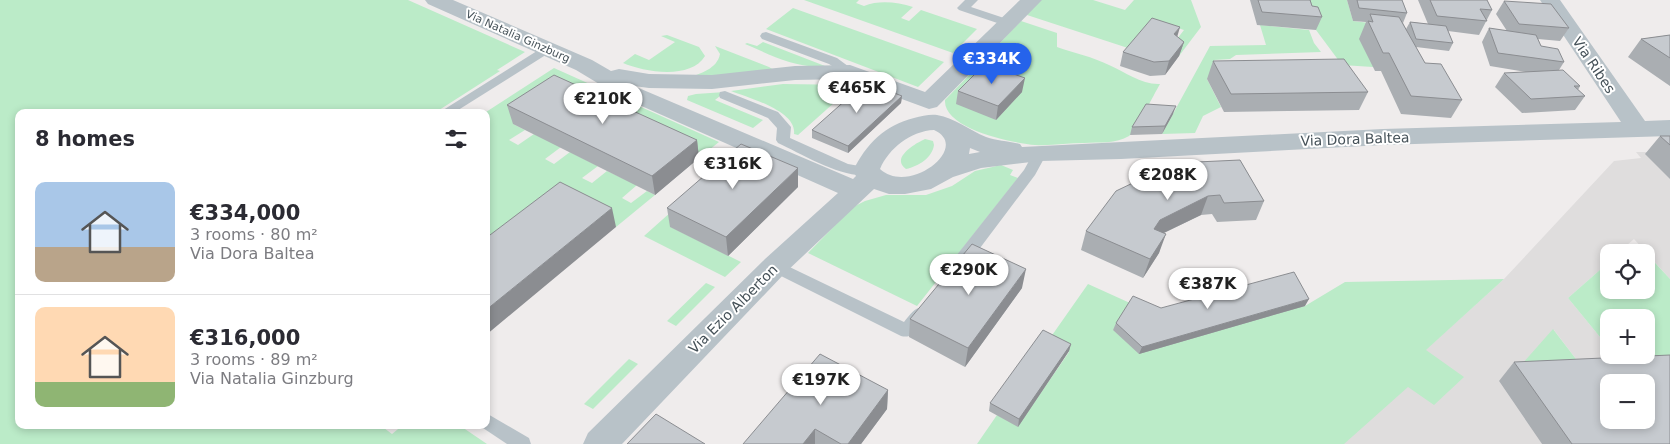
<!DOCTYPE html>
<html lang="en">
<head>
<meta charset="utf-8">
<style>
	:root { --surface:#fff; --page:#f7f7f7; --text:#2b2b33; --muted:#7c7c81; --line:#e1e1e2; --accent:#2563eb }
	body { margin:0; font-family:"DejaVu Sans",sans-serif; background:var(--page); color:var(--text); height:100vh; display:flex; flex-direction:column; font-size:19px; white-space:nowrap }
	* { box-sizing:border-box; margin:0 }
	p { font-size:16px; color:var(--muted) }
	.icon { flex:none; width:28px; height:28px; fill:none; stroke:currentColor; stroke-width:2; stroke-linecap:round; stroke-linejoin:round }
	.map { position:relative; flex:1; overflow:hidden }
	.sheet { position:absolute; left:15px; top:109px; width:475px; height:320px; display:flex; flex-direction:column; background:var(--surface); border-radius:10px; box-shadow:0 2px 8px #0003 }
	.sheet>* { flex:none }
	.tools { position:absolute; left:1600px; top:244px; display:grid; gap:10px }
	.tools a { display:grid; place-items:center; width:55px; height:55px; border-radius:10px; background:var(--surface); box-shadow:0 2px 8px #0003; font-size:25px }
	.price { position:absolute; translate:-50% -42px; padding:0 11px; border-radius:18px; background:#fff; color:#222; font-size:16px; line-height:32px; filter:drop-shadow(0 1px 2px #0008) }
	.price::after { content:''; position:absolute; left:50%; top:30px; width:15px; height:11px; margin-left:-8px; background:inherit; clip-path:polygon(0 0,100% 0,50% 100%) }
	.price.active { background:var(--accent); color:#fff }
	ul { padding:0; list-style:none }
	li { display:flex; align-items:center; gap:15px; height:125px; padding:0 20px }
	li+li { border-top:1px solid var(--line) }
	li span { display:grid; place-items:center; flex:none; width:140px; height:100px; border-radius:10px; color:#555 }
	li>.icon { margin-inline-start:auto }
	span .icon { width:60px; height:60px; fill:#fffc; stroke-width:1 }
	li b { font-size:21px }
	h2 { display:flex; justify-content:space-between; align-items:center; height:60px; padding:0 20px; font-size:21px }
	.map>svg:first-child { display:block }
	.education { fill:#dfdddd; fill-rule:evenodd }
	.green { fill:#bbebc8 }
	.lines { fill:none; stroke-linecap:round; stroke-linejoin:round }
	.lane { fill:#b8c2c8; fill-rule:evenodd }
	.street { fill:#b8c2c8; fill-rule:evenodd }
	.wall { fill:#aaaeb2 }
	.shaded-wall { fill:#8b8d91 }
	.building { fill:#c6cacf; stroke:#8b8d91; fill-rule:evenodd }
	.labels { text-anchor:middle; stroke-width:4; stroke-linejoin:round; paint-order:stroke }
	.far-street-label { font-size:11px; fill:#455158; stroke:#fff }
	.street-label { font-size:14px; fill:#455158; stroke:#fff }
</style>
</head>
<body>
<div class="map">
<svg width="1670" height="444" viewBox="0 0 1670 444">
	<rect width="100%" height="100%" fill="#efecec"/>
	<path class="education" d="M 1636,152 L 1670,152 L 1670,279 L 1634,239 L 1619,252 L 1609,252 L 1609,262 L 1568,298 L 1609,348 L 1609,355 L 1614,355 L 1617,358 L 1499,381 L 1542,444 L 1330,444 L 1381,390 L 1504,279 L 1614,161 L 1641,158 ZM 1554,330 L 1579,363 L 1523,364 Z"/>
	<path class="green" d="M 0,0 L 408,0 L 525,52 L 497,70 L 500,71 L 436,112 L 19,112 L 19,425 L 380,425 L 392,434 L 403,425 L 459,425 L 487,444 L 0,444 Z
		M 804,0 L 859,0 L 856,3 L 864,6 C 879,0 897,2 913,7 L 901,18 L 909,21 L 921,10 L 977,29 L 953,53 Z
		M 1037,0 L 1093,0 L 1125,10 L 1134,0 L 1191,0 L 1201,27 L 1179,56 L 1170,48 L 1184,30 L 1165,24 L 1134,50 L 1027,15 Z
		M 1305,0 L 1347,0 L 1353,21 L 1386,25 L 1373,67 L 1342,65 L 1316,30 Z
		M 793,8 L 944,62 L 918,87 L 766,29 Z
		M 1021,21 L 1057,33 L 1057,47 C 1074,53 1093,57 1109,65 C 1125,72 1142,85 1160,84 C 1154,94 1136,131 1129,136 C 1116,144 1099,142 1084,143 C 1068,143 1051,146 1035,145 C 1013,143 943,129 945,100 Z
		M 1260,25 L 1309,30 L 1314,43 L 1321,52 L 1236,55 L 1230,59 L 1214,60 L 1219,79 L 1207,79 L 1221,107 L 1203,116 L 1195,133 L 1162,134 L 1210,46 L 1266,45 Z
		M 667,35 L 699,47 L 705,56 C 691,80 644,72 623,63 L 635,54 L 649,60 L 675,42 L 661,36 Z
		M 763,42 L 825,66 C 797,69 771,55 745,44 L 747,43 L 757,46 Z
		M 715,46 L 769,67 L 774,70 L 688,78 C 701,73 717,69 720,54 Z
		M 554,68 L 719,142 L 699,158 L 513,124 L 525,130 L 509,140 L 518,145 L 534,134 L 561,147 L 545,159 L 554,164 L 570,152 L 598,166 L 582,178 L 592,183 L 607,171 L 637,185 L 622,198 L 631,203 L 647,191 L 655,195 L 616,227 L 565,201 L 486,240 L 486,112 Z
		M 783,84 L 854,85 L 798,135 L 794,134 C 797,111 749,98 731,91 Z
		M 725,92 L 715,100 L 763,120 L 753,128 L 687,100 L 688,96 L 696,94 Z
		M 925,139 L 933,141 L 934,145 C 932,158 919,166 906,169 C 890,158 916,143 925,139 Z
		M 1001,165 L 1013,170 L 1010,175 L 1018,178 L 917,306 L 808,253 L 853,207 L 865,201 L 886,195 L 926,195 L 952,186 L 975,171 Z
		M 690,195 L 671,227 L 741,262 L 725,277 L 644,236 Z
		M 1646,253 L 1670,279 L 1670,356 L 1617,358 L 1614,355 L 1646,355 L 1646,318 L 1609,318 L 1609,348 L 1568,298 L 1609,262 L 1609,290 L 1646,290 Z
		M 1504,279 L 1426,350 L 1464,377 L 1434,405 L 1408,387 L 1344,444 L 977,444 L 997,415 L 1018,426 L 1069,352 L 1048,341 L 1088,284 L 1130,303 L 1113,330 L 1305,306 L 1345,282 Z
		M 706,283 L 715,287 L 676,326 L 667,321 Z
		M 1553,329 L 1579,363 L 1522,364 Z
		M 629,359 L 638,364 L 593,409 L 584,404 Z"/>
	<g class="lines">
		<path class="lane" d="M 965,0 L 978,0 L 971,7 L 1013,21 L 1015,23 L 1009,27 L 959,10 L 957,8 Z
			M 766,32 L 837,58 L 856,72 L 854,75 L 846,75 L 829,64 L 762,39 L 760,36 L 762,33 Z
			M 548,44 L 552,45 L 554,48 L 552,51 L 455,112 L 440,112 Z
			M 725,91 L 778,112 L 791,127 L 790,138 L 848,164 L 871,168 L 873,171 L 871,174 C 846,181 802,154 778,143 L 776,140 L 777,128 L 768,118 L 720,98 L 719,95 L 720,92 Z
			M 1040,149 L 1045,150 L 1047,153 L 1035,175 L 968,264 L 962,266 L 956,264 L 954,260 L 956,256 L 1024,170 L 1035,150 Z
			M 775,260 L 904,322 C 911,314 916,304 928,308 L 930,312 C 924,323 915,340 901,336 L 769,270 L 767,266 L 769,262 Z
			M 486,413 L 529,438 L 531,444 L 507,444 L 480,426 L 479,425 L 486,425 Z"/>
		<path class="street" d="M 425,0 L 453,0 L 592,60 L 611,71 L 619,69 L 649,74 L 712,75 L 795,66 L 850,65 L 925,92 L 1020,0 L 1042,0 L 937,107 L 929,109 L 847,79 L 795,80 L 712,89 L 649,88 L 634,86 L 853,179 L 856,176 L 853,171 C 866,144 885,125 914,118 C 922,116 930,114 937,115 C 955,118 969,130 986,137 C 997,141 1009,141 1020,144 L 1022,147 L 1383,129 L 1621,122 L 1540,0 L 1560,0 L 1645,121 L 1670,120 L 1670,136 L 1383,145 L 1121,159 L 1040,161 L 981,168 L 953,177 L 931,189 L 905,194 L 889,194 L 874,189 L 785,273 L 622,444 L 583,444 L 588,433 L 765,259 L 838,193 L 619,96 L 576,70 L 428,4 ZM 934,130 C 972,147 909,196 880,169 C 889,148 911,131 934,130 ZM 970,148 L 980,152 L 969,154 Z"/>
	</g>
	<path class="wall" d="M 1250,0 L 1311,0 L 1311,2 L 1312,6 L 1322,17 L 1316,30 L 1257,25 Z
		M 1347,0 L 1402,0 L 1407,13 L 1403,23 L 1406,29 L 1410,22 L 1428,24 L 1418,0 L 1487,0 L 1492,10 L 1479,35 L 1448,31 L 1453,43 L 1449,51 L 1416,47 L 1425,63 L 1462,100 L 1451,118 L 1401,114 L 1381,71 L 1375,71 L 1359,39 L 1366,22 L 1353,21 Z
		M 1504,1 L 1569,28 L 1560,41 L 1538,39 L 1541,46 L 1564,62 L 1559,70 L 1580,86 L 1578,90 L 1585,96 L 1575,110 L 1522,113 L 1495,87 L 1504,73 L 1526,72 L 1490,66 L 1482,42 L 1489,28 L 1507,31 L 1496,14 Z
		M 1670,35 L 1670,86 L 1628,57 L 1641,39 Z
		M 1177,37 L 1184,42 L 1179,56 L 1165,75 L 1150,76 L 1120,66 L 1123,52 Z
		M 1213,61 L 1368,92 L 1359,110 L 1224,112 L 1207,79 Z
		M 958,91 L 1022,92 L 996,120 L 956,104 Z
		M 902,96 L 901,103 L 848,153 L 812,138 L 812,130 Z
		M 507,105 L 697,140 L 699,158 L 655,195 L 513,124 Z
		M 1173,114 L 1162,134 L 1130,135 L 1132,127 Z
		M 1660,136 L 1670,136 L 1670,179 L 1645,154 Z
		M 1240,160 L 1264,201 L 1256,220 L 1217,222 L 1212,214 L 1201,215 L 1164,233 L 1159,253 L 1143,278 L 1081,250 L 1086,231 Z
		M 798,187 L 728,256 L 670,227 L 667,208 Z
		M 1022,288 L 965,367 L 909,337 L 910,319 Z
		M 1305,306 L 1139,354 L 1113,330 L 1116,323 L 1161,308 Z
		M 1071,344 L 1069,351 L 1018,427 L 989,411 L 990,403 Z
		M 1514,362 L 1670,444 L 1542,444 L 1499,381 Z
		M 888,390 L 887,409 L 861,444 L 743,444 Z"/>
	<path class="shaded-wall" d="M 1180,27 L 1176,41 L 1174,34 Z
		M 1184,42 L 1179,56 L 1165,75 L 1169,61 Z
		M 1025,78 L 1022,92 L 996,120 L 998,106 Z
		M 902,96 L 901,103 L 848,153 L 848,146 Z
		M 1176,106 L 1173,114 L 1162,134 L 1165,126 Z
		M 697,140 L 699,158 L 655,195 L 652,176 Z
		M 798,168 L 798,187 L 728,256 L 726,237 Z
		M 1208,196 L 1201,215 L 1153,238 L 1154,229 L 1160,220 Z
		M 612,208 L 616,227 L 486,335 L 486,310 Z
		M 1166,234 L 1159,253 L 1143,278 L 1150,259 Z
		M 1026,269 L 1022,288 L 965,367 L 968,348 Z
		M 1309,299 L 1305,306 L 1139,354 L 1142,347 Z
		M 1071,344 L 1069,351 L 1018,427 L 1019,419 Z
		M 888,390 L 887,409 L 861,444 L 848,444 Z
		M 815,429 L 815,444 L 803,444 Z"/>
	<path class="building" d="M 1258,0 L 1310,0 L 1312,6 L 1318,7 L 1322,17 L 1262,12 Z
		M 1357,0 L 1402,0 L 1407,13 L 1359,8 Z
		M 1430,0 L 1487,0 L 1492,10 L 1480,9 L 1487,21 L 1437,16 Z
		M 1504,1 L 1551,4 L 1569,28 L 1519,24 Z
		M 1370,14 L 1399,17 L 1425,63 L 1441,64 L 1462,100 L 1411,96 L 1389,53 L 1383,53 L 1368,21 L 1373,22 Z
		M 1152,18 L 1180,27 L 1174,34 L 1184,42 L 1169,61 L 1154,62 L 1123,52 Z
		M 1410,22 L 1446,26 L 1453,43 L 1416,39 Z
		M 1489,28 L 1536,35 L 1541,46 L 1558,49 L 1564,62 L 1498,53 Z
		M 1670,35 L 1670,58 L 1641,39 Z
		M 1344,59 L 1368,92 L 1231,94 L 1213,61 Z
		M 985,64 L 1025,78 L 998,106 L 958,91 Z
		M 1563,70 L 1580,86 L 1574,86 L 1585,96 L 1531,99 L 1504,73 Z
		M 554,75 L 697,140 L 652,176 L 507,105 Z
		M 866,82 L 902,96 L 848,146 L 812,130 Z
		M 1146,104 L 1176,106 L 1165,126 L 1132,127 Z
		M 1660,136 L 1670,136 L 1670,145 Z
		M 741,144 L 798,168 L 726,237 L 667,208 Z
		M 1240,160 L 1264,201 L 1224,203 L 1220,195 L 1208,196 L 1160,220 L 1154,229 L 1166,234 L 1150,259 L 1086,231 L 1116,191 L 1175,163 Z
		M 560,182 L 612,208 L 486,310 L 486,238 Z
		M 972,244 L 1026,269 L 968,348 L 910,319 Z
		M 1294,272 L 1309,299 L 1142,347 L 1116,323 L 1133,296 L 1161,308 Z
		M 1043,330 L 1071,344 L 1019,419 L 990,403 Z
		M 820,354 L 888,390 L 848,444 L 841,444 L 815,429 L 803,444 L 743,444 Z
		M 1670,355 L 1670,444 L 1572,444 L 1514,362 ZM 1609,382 L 1646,382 L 1646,420 L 1609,420 Z
		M 656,414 L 705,444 L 627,444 Z"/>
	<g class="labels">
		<g class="far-street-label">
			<text transform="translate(518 36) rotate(24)" y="4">Via Natalia Ginzburg</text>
		</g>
		<g class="street-label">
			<text transform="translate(1594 65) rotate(56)" y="5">Via Ribes</text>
			<text transform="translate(1355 139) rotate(-2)" y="5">Via Dora Baltea</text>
			<text transform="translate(733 309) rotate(-45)" y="5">Via Ezio Alberton</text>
		</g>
	</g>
</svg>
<div class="tools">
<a><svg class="icon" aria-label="locate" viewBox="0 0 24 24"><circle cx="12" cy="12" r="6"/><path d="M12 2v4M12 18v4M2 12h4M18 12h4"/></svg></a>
<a>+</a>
<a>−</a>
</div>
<b class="price active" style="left:992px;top:85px">€334K</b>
<b class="price" style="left:857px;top:114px">€465K</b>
<b class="price" style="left:603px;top:125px">€210K</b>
<b class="price" style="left:733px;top:190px">€316K</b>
<b class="price" style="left:1168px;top:201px">€208K</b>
<b class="price" style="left:969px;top:296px">€290K</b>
<b class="price" style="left:1208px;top:310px">€387K</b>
<b class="price" style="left:821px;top:406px">€197K</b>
<section class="sheet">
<h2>8 homes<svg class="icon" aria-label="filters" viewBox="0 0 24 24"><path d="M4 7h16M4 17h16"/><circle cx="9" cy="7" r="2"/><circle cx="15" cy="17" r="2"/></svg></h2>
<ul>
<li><span style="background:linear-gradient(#a9c7e8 65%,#b9a48a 0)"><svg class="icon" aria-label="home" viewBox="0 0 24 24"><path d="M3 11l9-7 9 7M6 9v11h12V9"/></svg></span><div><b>€334,000</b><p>3 rooms · 80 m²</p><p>Via Dora Baltea</p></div></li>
<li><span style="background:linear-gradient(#ffd9b3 75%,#8fb573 0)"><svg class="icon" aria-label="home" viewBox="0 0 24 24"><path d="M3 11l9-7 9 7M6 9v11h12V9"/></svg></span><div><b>€316,000</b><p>3 rooms · 89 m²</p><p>Via Natalia Ginzburg</p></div></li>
</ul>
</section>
</div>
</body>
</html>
